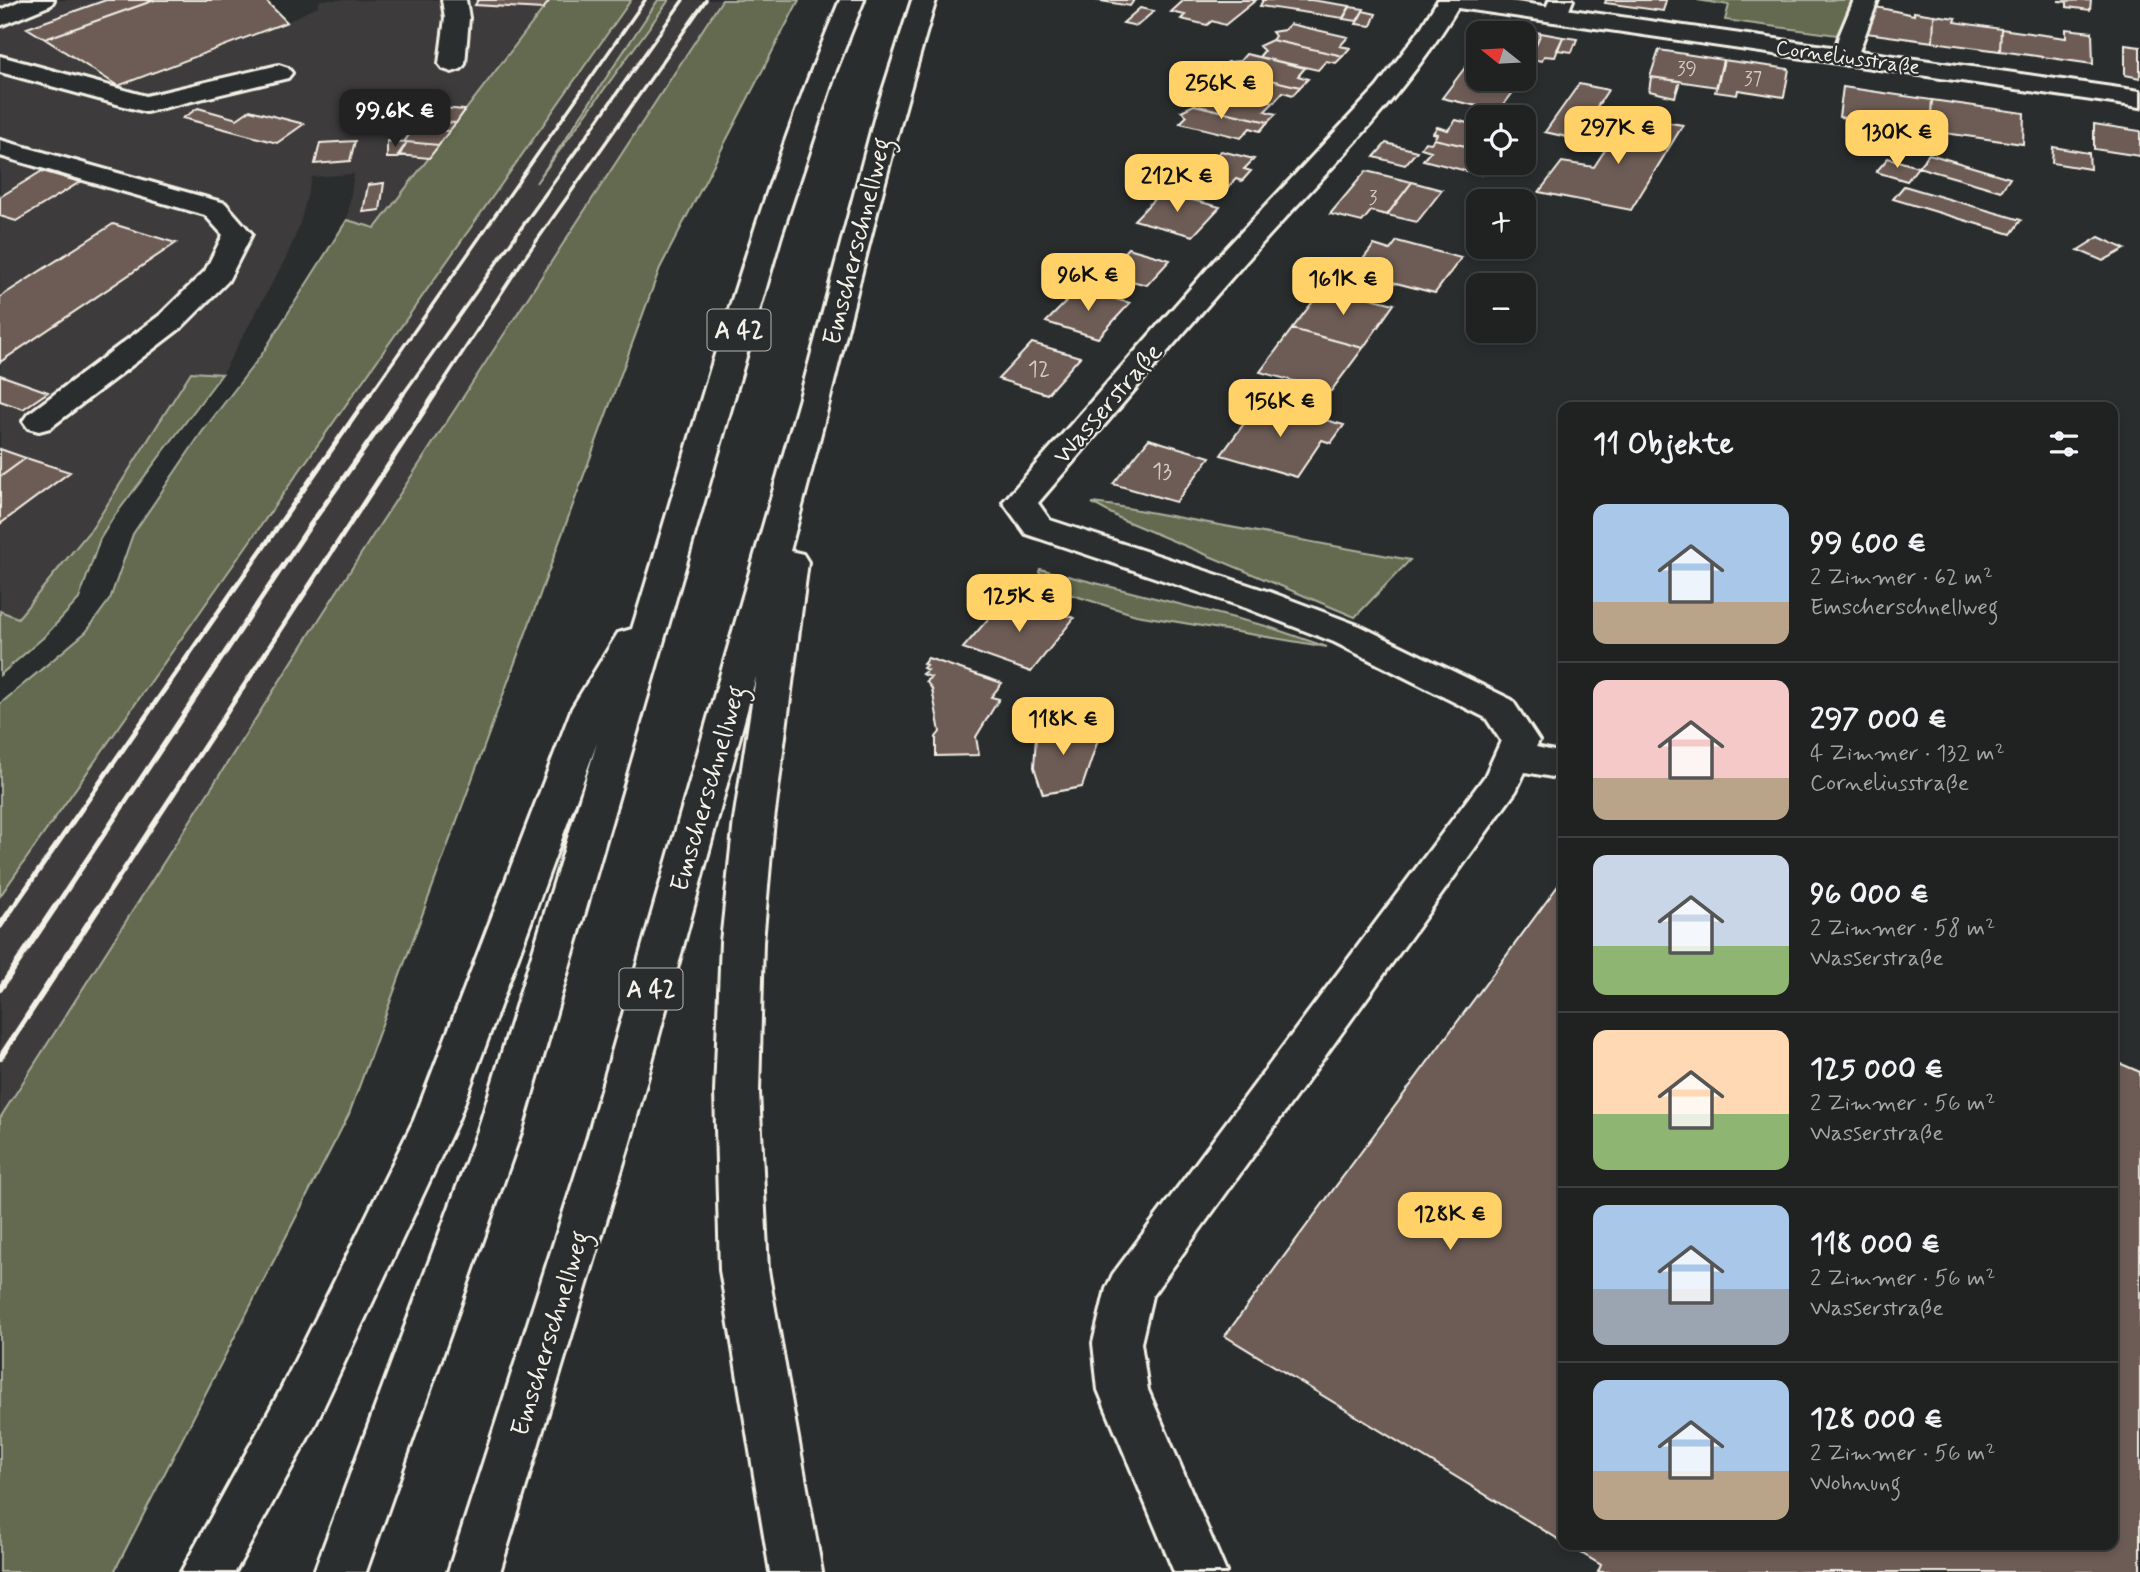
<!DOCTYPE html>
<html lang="de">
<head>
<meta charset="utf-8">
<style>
	:root { --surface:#202222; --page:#2d2f2f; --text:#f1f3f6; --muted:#a2a4a5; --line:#3d3f40; --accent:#ffd166 }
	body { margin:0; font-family:Mynerve,sans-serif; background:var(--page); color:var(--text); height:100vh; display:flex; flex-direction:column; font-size:26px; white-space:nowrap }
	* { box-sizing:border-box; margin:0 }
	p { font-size:23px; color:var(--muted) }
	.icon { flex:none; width:38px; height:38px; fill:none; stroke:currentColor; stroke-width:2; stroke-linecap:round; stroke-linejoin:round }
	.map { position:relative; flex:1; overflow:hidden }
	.drawer { position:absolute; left:1558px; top:402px; width:560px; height:1148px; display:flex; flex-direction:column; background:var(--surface); border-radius:14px; box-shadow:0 4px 10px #0003,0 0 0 2px var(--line) }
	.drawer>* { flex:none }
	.needle { width:46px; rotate:288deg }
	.buttons { position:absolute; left:1466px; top:21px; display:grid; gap:14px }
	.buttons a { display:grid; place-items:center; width:70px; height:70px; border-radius:14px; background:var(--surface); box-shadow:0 4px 10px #0003,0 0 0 2px var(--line); font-size:35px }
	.price { position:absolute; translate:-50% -60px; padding:0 16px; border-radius:14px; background:var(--accent); color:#111; font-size:23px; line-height:46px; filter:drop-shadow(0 2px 4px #0008) }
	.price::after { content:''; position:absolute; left:50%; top:42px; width:21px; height:16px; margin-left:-10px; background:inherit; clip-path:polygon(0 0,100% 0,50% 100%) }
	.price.active { background:#222; color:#fff }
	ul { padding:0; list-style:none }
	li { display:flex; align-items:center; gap:21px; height:175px; padding:0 35px }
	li+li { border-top:2px solid var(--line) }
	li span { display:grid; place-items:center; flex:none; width:196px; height:140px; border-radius:14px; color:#555 }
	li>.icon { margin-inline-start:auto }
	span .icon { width:84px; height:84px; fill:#fffc; stroke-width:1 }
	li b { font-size:30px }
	h2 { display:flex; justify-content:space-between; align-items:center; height:84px; padding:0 35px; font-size:30px }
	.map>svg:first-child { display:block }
	.built { fill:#3e3b3a }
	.green { fill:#636a50; stroke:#acae9c; stroke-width:2 }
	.building { fill:#6d5c55; stroke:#f4f1e8; stroke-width:2 }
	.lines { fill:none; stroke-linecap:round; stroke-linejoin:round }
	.minor-casing { stroke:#f4f1e8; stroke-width:6 }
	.major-casing { stroke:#f4f1e8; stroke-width:6 }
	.highway-casing { stroke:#f4f1e8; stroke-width:6 }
	.minor { fill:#2a2d2e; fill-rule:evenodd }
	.major { fill:#2a2d2e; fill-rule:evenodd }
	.highway { fill:#2a2d2e; fill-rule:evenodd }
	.rail-far2 { stroke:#f4f1e8; stroke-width:3.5 }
	.rail-far1 { stroke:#f4f1e8; stroke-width:5 }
	.rail { stroke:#f4f1e8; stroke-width:6 }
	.labels { text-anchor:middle; stroke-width:5; stroke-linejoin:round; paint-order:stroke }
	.far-number-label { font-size:19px; fill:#d2ccc3 }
	.far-street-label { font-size:21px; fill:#f4f1e8; stroke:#2a2d2e }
	.number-label { font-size:23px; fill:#d2ccc3 }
	.shield { fill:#2a2d2e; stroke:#b7b6b0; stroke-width:2 }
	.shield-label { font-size:24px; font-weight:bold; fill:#f4f1e8 }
	.street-label { font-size:26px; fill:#f4f1e8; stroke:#2a2d2e }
</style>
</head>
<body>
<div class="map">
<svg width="2140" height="1572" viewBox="0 0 2140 1572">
	<rect width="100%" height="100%" fill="#2a2d2e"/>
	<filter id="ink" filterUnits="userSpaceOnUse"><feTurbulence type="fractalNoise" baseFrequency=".0143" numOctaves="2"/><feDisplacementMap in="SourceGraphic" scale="14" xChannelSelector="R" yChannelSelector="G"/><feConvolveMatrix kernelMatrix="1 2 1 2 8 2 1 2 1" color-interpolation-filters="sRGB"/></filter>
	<g filter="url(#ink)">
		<path class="built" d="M 0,0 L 265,0 L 287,22 L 318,6 L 320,0 L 550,0 L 375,228 L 347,220 L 354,174 L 312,177 L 299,227 L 286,258 L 222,374 L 191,373 L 93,527 L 18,618 L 0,611 Z
			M 631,0 L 658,0 L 547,167 L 669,0 L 722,0 L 375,532 L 0,1118 L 0,896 Z"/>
		<path class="green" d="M 550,0 L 631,0 L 0,896 L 0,704 L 86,632 L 110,599 L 133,534 L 202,432 L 262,354 L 347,220 L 375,228 Z
			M 658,0 L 669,0 L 536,183 Z
			M 722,0 L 799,0 L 660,268 L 349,1114 L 114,1572 L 0,1572 L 0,1118 L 375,532 Z
			M 1697,0 L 1854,0 L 1837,35 L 1725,20 L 1729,5 Z
			M 191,372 L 222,374 L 113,518 L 100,539 L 79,599 L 44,637 L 0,675 L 0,611 L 18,618 L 93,527 Z
			M 1092,503 L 1116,506 L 1410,560 L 1355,617 L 1121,519 Z
			M 1040,569 L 1266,626 L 1327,647 L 1136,615 L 1066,593 L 1048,583 L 1039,572 Z"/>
		<path class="building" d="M 106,0 L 155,0 L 45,39 L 27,28 Z
			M 155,0 L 265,0 L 287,22 L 118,86 L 45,39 Z
			M 478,0 L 550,0 L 543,9 L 475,5 Z
			M 1095,0 L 1134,0 L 1130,6 Z
			M 1184,0 L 1256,0 L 1225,25 L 1212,21 L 1207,25 L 1181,19 L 1185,15 L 1171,12 Z
			M 1263,0 L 1311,0 L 1350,6 L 1343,18 L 1260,6 Z
			M 1606,0 L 1666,0 L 1663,11 L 1605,3 Z
			M 2091,0 L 2090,10 L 2067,7 L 2067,2 L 2058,1 Z
			M 1871,6 L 1914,15 L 1914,12 L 1934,15 L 1933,42 L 1866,33 Z
			M 1350,7 L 1364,9 L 1357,21 L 1343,19 Z
			M 1140,8 L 1154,11 L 1137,26 L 1123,23 Z
			M 1363,11 L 1376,14 L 1371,26 L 1356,24 Z
			M 1934,15 L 1956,18 L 1955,22 L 2001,29 L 2000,51 L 1933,42 Z
			M 1290,24 L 1348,37 L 1340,46 L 1350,48 L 1343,56 L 1272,40 L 1275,36 L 1272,32 L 1284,30 Z
			M 1475,24 L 1496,27 L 1499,25 L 1541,33 L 1532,54 L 1524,53 L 1524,33 L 1479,33 L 1479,46 L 1466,44 Z
			M 2001,29 L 2066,38 L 2066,29 L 2092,32 L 2093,64 L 2000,51 Z
			M 1541,33 L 1563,37 L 1555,57 L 1544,56 L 1542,61 L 1524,58 L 1524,53 L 1532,54 Z
			M 1563,37 L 1577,39 L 1572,52 L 1557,50 Z
			M 1272,40 L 1343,56 L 1336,63 L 1326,61 L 1318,70 L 1259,57 L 1264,51 L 1259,46 Z
			M 2125,45 L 2140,47 L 2140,78 L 2125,75 Z
			M 1659,50 L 1724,60 L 1717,87 L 1650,77 Z
			M 1246,54 L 1305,68 L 1298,76 L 1308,79 L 1300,87 L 1228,70 L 1231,66 L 1228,62 L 1240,61 Z
			M 1723,60 L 1789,69 L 1784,97 L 1738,90 L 1737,95 L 1715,92 Z
			M 1470,61 L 1479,63 L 1479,79 L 1523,79 L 1499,111 L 1442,98 Z
			M 1228,70 L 1300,87 L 1293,95 L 1283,92 L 1274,102 L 1214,88 L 1221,81 L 1215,76 Z
			M 1651,77 L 1680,81 L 1675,97 L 1649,91 Z
			M 1579,84 L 1608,90 L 1576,139 L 1545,132 Z
			M 1843,87 L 1932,100 L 1930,131 L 1839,117 Z
			M 1214,88 L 1274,102 L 1265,111 L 1276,114 L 1268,122 L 1194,105 L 1198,101 L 1194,96 L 1208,95 Z
			M 1932,100 L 2024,113 L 2023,144 L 1930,131 Z
			M 1194,105 L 1268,122 L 1260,131 L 1250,128 L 1241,138 L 1180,123 L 1187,116 L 1181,111 Z
			M 431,107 L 465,110 L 456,123 L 420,120 Z
			M 198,108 L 237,119 L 250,110 L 304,124 L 277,143 L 183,118 Z
			M 1627,116 L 1683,125 L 1631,210 L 1539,192 L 1562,162 L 1594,167 Z
			M 420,120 L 456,123 L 449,131 L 414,128 Z
			M 1456,120 L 1479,126 L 1479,149 L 1434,139 L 1437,134 L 1433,133 L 1437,127 L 1448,130 Z
			M 2094,124 L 2140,131 L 2140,156 L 2094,149 Z
			M 414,128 L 449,131 L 439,145 L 404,142 Z
			M 1434,139 L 1479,149 L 1479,163 L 1492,163 L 1482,175 L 1423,160 L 1431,151 L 1421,148 L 1425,142 L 1431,143 Z
			M 355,141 L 350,161 L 315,164 L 320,143 Z
			M 387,141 L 407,142 L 398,158 L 387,158 Z
			M 407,142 L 439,145 L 429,158 L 398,155 Z
			M 1386,143 L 1417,151 L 1405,165 L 1374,157 Z
			M 2053,147 L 2089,153 L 2090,169 L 2052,163 Z
			M 1221,151 L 1254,159 L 1244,169 L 1251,171 L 1242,181 L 1236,179 L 1226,189 L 1193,180 Z
			M 1929,154 L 2010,178 L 2001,191 L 1918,167 Z
			M 1888,158 L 1918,167 L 1907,181 L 1876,172 Z
			M 42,171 L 80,182 L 16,221 L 0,216 L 0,197 Z
			M 1366,171 L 1412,182 L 1387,215 L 1371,211 L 1362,222 L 1330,214 Z
			M 1412,182 L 1442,190 L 1417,222 L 1387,215 Z
			M 384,183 L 380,210 L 363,212 L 368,185 Z
			M 1904,186 L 2021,220 L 2011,234 L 1893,199 Z
			M 1161,192 L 1220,207 L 1193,236 L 1134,220 Z
			M 113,224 L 176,243 L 0,362 L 0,297 Z
			M 2099,237 L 2125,249 L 2103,261 L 2078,250 Z
			M 1397,241 L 1461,258 L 1435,293 L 1353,272 L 1374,245 L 1390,250 Z
			M 1128,248 L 1170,260 L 1147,285 L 1104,274 Z
			M 1325,286 L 1394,304 L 1363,348 L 1292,329 Z
			M 1079,289 L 1130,303 L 1098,338 L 1046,322 Z
			M 1292,329 L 1363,348 L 1331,391 L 1260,372 Z
			M 1032,343 L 1080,357 L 1047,394 L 998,379 Z
			M 0,375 L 48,392 L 23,409 L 0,401 Z
			M 1260,402 L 1344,425 L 1331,443 L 1322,440 L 1297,477 L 1221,455 Z
			M 1149,439 L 1210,457 L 1176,502 L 1113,484 Z
			M 0,449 L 26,458 L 0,477 Z
			M 26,458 L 70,472 L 0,524 L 0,477 Z
			M 1008,596 L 1074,618 L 1031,672 L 963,648 Z
			M 928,658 L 1002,683 L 991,697 L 999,699 L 976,737 L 979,755 L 936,756 L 936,737 L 940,732 L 932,689 L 926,681 L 931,677 L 922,674 L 927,670 L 923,668 L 926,665 L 923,664 Z
			M 1037,723 L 1100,734 L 1082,787 L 1043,794 L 1034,767 Z
			M 1563,879 L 1563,1542 L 1225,1336 Z
			M 2112,1060 L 2140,1072 L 2140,1572 L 1598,1572 L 1601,1565 L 1568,1545 L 2112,1545 Z"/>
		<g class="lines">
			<defs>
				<path id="minor" d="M 22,0 L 54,0 L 51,5 L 0,26 L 0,10 Z
					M 442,0 L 466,0 L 469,18 L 465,64 L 461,69 L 452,72 L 443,69 L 439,64 L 445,18 Z
					M 1438,0 L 1462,0 C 1410,90 1337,161 1267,238 C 1189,325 1114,414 1038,503 L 1050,520 L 1270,592 L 1360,626 L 1512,700 L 1539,741 L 1536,747 L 1563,753 L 1563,779 L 1525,772 L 1516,791 L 1152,1296 L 1141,1343 L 1148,1390 L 1226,1572 L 1174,1572 L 1098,1390 L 1093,1343 L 1106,1289 L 1113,1274 L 1485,776 L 1501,741 L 1486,718 L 1334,642 L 1246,608 L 1026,534 L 1003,502 L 1217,258 L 1377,87 L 1419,31 Z
					M 1549,0 L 1573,0 L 1565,20 L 1556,22 L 1547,20 L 1544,15 Z
					M 1854,0 L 1878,0 L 1855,62 L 1846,65 L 1837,62 L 1833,57 L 1839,36 Z
					M 0,56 L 146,96 L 279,65 L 288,68 L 292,73 L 288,78 L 146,112 L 0,72 Z
					M 0,140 L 225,203 L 252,234 L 228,281 L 182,327 L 50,428 L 39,431 L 28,428 L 23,421 L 28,414 L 160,315 L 205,271 L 223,235 L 205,215 L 0,156 Z"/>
				<path id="major" d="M 1439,0 L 1502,0 L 2140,91 L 2140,107 L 1451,7 L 1442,5 Z"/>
				<path id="highway" d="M 840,0 L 864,0 L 836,70 L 781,236 L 522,1130 L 366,1572 L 314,1572 L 478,1130 L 597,743 L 458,1120 L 316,1423 L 235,1572 L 181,1572 L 280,1391 L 414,1120 L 572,708 L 618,633 L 632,629 C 697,419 754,203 840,0 Z
					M 912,0 L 936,0 C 881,182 840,368 790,551 L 803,554 L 808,562 L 774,820 L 763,942 L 759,1092 L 768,1270 L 822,1572 L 770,1572 L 720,1270 L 715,1092 L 721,942 L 734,820 L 756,677 L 631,1139 L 500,1572 L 448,1572 L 587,1139 L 799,401 L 876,112 Z"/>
			</defs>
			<use href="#minor" class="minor-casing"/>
			<use href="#major" class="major-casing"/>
			<use href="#highway" class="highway-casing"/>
			<use href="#minor" class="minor"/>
			<use href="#major" class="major"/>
			<use href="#highway" class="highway"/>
			<path class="rail-far2" d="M 369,396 L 645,0
				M 402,396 L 683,0
				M 434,396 L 521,263 L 706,0"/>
			<path class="rail-far1" d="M 12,909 L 370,394
				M 54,909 L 311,524 L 403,394
				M 98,909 L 435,394"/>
			<path class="rail" d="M 0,926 L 13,907
				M 0,989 L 55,907
				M 0,1058 L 99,907"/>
		</g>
	</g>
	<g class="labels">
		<g class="far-number-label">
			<text x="1687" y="75">39</text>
			<text x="1753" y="85">37</text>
			<text x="1373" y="204">3</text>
		</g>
		<g class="far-street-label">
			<text transform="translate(1848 57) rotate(8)" y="7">Corneliusstraße</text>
		</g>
		<g class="number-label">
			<text x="1039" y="376">12</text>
			<text x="1162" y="478">13</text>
		</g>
		<g class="shield">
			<rect x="707.5" y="309.5" width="63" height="41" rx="5"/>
			<rect x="619.5" y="968.5" width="63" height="41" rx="5"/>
		</g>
		<g class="shield-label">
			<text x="739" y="338">A 42</text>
			<text x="651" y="997">A 42</text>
		</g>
		<g class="street-label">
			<text transform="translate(856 241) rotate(-76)" y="9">Emscherschnellweg</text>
			<text transform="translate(1107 403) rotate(-49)" y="9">Wasserstraße</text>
			<text transform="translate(707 788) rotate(-74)" y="9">Emscherschnellweg</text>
			<text transform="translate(549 1333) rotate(-73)" y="9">Emscherschnellweg</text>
		</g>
	</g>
</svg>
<div class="buttons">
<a><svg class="needle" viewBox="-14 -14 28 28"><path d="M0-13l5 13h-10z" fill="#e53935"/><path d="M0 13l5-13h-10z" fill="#a2a4a5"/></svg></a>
<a><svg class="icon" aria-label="locate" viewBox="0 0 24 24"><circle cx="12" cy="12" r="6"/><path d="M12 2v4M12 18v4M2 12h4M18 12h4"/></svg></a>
<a>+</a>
<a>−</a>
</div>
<b class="price" style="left:1221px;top:121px">256K €</b>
<b class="price active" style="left:395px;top:149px">99.6K €</b>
<b class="price" style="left:1618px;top:166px">297K €</b>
<b class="price" style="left:1897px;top:170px">130K €</b>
<b class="price" style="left:1177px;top:214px">212K €</b>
<b class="price" style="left:1088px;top:313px">96K €</b>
<b class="price" style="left:1343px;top:317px">161K €</b>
<b class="price" style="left:1280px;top:439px">156K €</b>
<b class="price" style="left:1019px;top:634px">125K €</b>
<b class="price" style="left:1063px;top:757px">118K €</b>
<b class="price" style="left:1450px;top:1252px">128K €</b>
<section class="drawer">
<h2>11 Objekte<svg class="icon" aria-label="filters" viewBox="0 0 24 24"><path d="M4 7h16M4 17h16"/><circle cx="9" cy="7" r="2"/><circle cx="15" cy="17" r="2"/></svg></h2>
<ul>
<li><span style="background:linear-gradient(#a9c7e8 70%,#b9a48a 0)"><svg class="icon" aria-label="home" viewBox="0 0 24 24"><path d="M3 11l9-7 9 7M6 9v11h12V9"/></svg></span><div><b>99 600 €</b><p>2 Zimmer · 62 m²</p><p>Emscherschnellweg</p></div></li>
<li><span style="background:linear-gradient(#f6c9c9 70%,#b9a48a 0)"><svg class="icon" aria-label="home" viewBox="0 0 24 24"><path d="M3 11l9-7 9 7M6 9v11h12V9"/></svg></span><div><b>297 000 €</b><p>4 Zimmer · 132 m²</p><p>Corneliusstraße</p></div></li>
<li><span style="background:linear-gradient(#c9d6e8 65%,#8fb573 0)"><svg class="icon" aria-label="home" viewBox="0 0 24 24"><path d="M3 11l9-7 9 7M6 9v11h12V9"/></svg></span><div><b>96 000 €</b><p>2 Zimmer · 58 m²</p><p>Wasserstraße</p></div></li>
<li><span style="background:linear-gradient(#ffd9b3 60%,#8fb573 0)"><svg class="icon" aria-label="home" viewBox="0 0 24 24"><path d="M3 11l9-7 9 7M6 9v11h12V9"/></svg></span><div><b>125 000 €</b><p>2 Zimmer · 56 m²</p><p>Wasserstraße</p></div></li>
<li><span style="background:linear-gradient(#a9c7e8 60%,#9aa5b1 0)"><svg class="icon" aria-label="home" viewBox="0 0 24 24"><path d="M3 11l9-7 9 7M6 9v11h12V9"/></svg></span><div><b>118 000 €</b><p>2 Zimmer · 56 m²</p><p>Wasserstraße</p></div></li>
<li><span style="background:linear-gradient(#a9c7e8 65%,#b9a48a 0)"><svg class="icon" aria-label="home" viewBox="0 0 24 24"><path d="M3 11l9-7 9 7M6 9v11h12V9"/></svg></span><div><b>128 000 €</b><p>2 Zimmer · 56 m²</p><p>Wohnung</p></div></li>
</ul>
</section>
</div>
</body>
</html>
